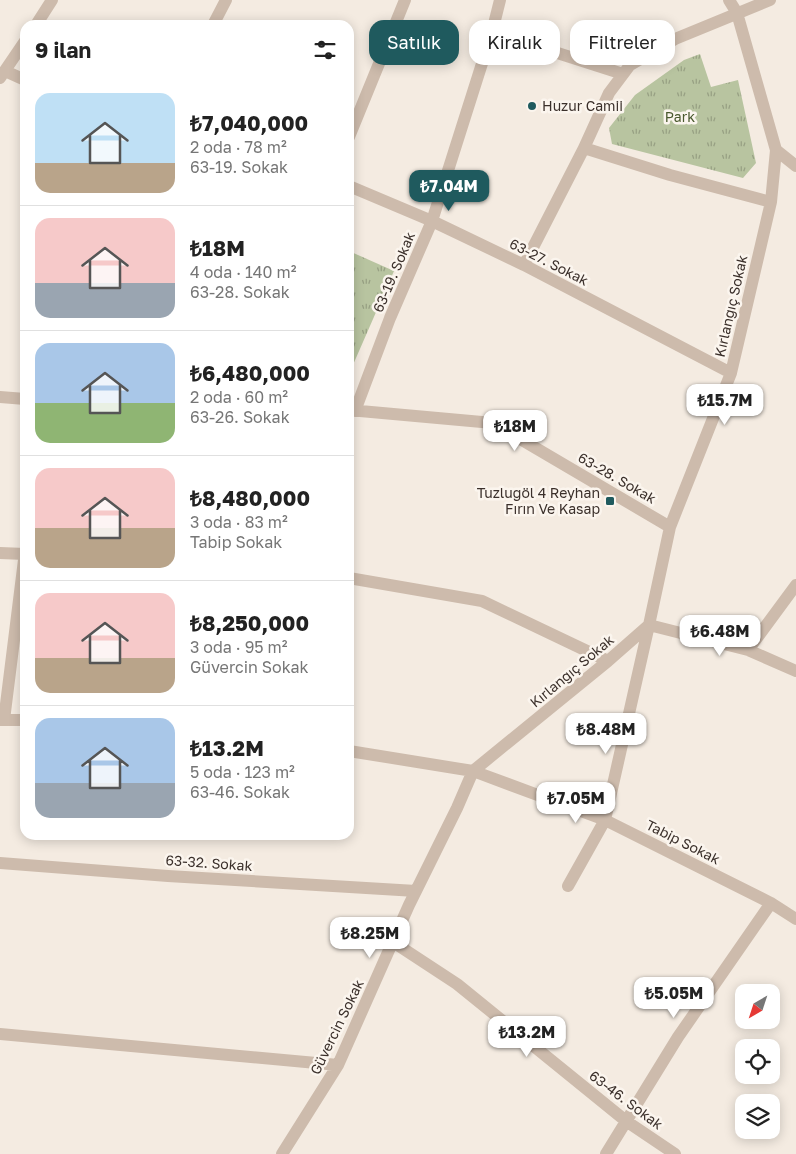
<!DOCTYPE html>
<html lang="tr">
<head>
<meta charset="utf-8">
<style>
	:root { --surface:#fff; --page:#f6f6f6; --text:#222; --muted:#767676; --line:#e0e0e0; --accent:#1f5a5e }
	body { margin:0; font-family:"Golos Text",sans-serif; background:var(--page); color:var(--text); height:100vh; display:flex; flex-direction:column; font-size:19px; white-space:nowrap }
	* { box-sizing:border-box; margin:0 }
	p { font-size:16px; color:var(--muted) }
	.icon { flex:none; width:28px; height:28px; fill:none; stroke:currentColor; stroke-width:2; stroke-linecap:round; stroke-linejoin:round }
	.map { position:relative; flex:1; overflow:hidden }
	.details { position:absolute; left:20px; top:20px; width:334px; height:820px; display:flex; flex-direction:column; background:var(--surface); border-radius:15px; box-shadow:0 2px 12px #0003 }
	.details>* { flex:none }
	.top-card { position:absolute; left:369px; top:20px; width:351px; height:45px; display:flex; gap:10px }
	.needle { width:32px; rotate:219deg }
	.fabs { position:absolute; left:735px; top:984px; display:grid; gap:10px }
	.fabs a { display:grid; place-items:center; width:45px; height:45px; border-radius:10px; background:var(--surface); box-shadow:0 2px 12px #0003; font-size:25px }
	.price { position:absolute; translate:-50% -42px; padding:0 11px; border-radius:10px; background:#fff; color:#222; font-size:16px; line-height:32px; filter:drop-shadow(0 1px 2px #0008) }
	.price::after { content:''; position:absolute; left:50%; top:30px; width:15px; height:11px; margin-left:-8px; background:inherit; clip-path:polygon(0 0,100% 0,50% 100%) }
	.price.current { background:var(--accent); color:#fff }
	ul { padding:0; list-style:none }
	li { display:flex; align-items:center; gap:15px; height:125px; padding:0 15px }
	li+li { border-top:1px solid var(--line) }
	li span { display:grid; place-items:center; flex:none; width:140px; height:100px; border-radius:15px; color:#555 }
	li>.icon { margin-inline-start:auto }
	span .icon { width:60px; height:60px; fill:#fffc; stroke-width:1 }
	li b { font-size:21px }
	h2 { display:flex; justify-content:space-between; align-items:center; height:60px; padding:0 15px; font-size:21px }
	.pill { padding:0 18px; border-radius:15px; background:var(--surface); box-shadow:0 2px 12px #0003; font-size:18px; line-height:45px }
	.pill.current { background:var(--accent); color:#fff }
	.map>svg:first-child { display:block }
	.park { fill:url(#park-tufts) }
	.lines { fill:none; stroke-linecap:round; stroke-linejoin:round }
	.minor { stroke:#cdbbac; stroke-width:12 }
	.poi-dot { fill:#1f5a5e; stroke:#fbf5ee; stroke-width:2 }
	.labels { text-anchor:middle; stroke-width:5; stroke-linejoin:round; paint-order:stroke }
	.poi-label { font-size:14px; fill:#3b302b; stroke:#fbf5ee; text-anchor:start }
	.park-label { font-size:14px; fill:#4a5a2e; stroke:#fbf5ee }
	.street-label { font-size:14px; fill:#3b302b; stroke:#fbf5ee }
</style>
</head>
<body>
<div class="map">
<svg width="796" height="1154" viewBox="0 0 796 1154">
	<defs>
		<pattern id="park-tufts" width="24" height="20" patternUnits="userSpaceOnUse" patternTransform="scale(1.25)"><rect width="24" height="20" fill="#b8c4a0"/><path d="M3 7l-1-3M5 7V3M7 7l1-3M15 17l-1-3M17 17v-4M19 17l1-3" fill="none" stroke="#97a083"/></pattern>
	</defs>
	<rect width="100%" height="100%" fill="#f4ebe1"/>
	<path class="park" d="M 700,54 L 711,87 L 738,80 L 756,163 L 743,178 L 612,144 L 609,128 L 635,95 L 684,60 Z
		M 349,251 L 394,271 L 349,374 Z"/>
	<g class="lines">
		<path class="minor" d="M 36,25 L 52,0
			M 213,25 L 226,0
			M 492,32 L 623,74
			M 5,71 L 25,80
			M 0,78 L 25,41
			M 349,137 L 405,0
			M 584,148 L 670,175 L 771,202
			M 776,150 L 796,166
			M 349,186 L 432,221 L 524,265 L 731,373
			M 524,265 L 584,148 L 609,93 L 630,65 L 675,39 L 770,0
			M 0,397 L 25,399
			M 349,410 L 493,423 L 670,527
			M 355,411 L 390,318 L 432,221 L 492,32 L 500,0
			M 0,553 L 25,554
			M 349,578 L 482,601 L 608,661
			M 748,650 L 796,585
			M 0,720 L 25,720
			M 4,720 L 25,552
			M 349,751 L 473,771 L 605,820 L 771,903 L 796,919
			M 0,863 L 168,876 L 416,891
			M 568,886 L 605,820 L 649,625 L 748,650 L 796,671
			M 393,942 L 457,984 L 626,1121 L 675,1154
			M 0,1034 L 338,1065
			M 282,1154 L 338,1065 L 409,905 L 457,808 L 473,771 L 608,661 L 649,625 L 670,527 L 731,373 L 771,202 L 776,150 L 737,13 L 729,0
			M 606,1154 L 678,1037 L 771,903"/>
	</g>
	<g class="poi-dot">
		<circle cx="532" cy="106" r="5"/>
		<rect x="605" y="496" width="10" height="10" rx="2.5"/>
	</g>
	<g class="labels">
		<g class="poi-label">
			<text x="542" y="111">Huzur Camii</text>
			<text x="600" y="498" text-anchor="end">Tuzlugöl 4 Reyhan<tspan x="600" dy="16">Fırın Ve Kasap</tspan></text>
		</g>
		<g class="park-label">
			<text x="680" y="122">Park</text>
		</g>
		<g class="street-label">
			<text transform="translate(549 262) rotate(27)" y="5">63-27. Sokak</text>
			<text transform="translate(394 272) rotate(-67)" y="5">63-19. Sokak</text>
			<text transform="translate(731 306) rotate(-77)" y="5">Kırlangıç Sokak</text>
			<text transform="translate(617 478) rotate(30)" y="5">63-28. Sokak</text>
			<text transform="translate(572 671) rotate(-40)" y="5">Kırlangıç Sokak</text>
			<text transform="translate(683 842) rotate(27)" y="5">Tabip Sokak</text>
			<text transform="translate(209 863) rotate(4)" y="5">63-32. Sokak</text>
			<text transform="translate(337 1027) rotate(-64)" y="5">Güvercin Sokak</text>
			<text transform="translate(626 1100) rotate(37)" y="5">63-46. Sokak</text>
		</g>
	</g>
</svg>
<div class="fabs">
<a><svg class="needle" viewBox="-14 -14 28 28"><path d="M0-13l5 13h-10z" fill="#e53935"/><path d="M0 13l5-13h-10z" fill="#767676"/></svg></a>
<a><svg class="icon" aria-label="locate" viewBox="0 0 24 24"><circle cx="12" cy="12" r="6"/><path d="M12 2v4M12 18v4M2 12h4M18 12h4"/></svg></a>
<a><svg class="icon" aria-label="layers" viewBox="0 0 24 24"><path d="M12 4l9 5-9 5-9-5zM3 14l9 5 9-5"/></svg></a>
</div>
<b class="price current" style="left:449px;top:212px">₺7.04M</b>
<b class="price" style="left:725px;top:426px">₺15.7M</b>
<b class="price" style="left:515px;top:452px">₺18M</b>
<b class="price" style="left:720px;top:657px">₺6.48M</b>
<b class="price" style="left:606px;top:755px">₺8.48M</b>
<b class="price" style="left:576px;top:824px">₺7.05M</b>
<b class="price" style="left:370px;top:959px">₺8.25M</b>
<b class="price" style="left:674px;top:1019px">₺5.05M</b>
<b class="price" style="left:527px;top:1058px">₺13.2M</b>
<div class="top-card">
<a class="pill current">Satılık</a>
<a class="pill">Kiralık</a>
<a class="pill">Filtreler</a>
</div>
<section class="details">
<h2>9 ilan<svg class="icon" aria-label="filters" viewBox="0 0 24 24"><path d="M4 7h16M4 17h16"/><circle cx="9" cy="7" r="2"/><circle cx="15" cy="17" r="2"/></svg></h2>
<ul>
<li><span style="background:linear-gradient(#bfe0f5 70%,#b9a48a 0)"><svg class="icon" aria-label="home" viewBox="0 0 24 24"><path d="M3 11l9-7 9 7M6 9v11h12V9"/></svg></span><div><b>₺7,040,000</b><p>2 oda · 78 m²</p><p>63-19. Sokak</p></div></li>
<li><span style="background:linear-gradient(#f6c9c9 65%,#9aa5b1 0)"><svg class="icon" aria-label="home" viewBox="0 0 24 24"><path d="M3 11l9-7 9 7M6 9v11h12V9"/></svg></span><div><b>₺18M</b><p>4 oda · 140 m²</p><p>63-28. Sokak</p></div></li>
<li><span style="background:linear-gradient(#a9c7e8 60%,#8fb573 0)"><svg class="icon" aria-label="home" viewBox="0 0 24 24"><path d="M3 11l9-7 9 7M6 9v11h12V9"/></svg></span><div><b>₺6,480,000</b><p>2 oda · 60 m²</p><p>63-26. Sokak</p></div></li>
<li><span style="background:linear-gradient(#f6c9c9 60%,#b9a48a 0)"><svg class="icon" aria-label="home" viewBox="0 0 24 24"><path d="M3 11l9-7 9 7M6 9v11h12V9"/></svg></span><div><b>₺8,480,000</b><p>3 oda · 83 m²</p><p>Tabip Sokak</p></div></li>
<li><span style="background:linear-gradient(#f6c9c9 65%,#b9a48a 0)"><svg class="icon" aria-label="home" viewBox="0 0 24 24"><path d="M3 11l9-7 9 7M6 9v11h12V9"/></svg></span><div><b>₺8,250,000</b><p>3 oda · 95 m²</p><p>Güvercin Sokak</p></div></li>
<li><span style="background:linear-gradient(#a9c7e8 65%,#9aa5b1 0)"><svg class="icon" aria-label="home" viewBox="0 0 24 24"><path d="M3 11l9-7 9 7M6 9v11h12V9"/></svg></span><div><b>₺13.2M</b><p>5 oda · 123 m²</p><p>63-46. Sokak</p></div></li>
</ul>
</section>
</div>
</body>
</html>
